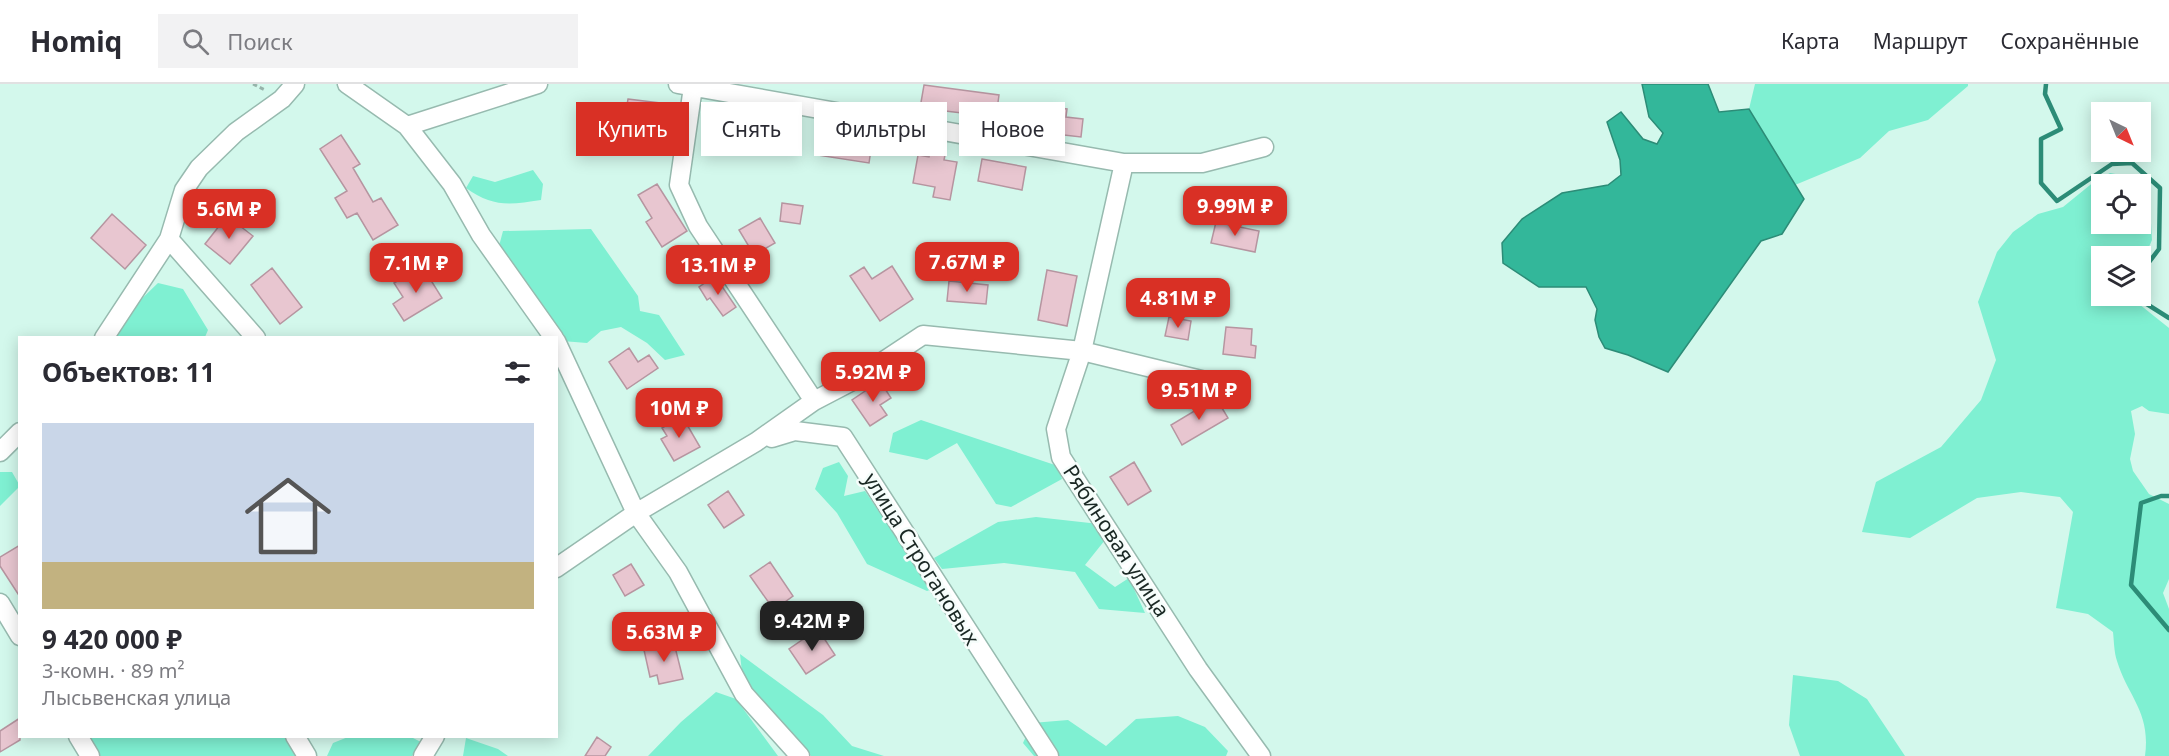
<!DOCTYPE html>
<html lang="ru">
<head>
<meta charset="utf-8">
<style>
	:root { --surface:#fff; --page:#f2f2f3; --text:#2b2b33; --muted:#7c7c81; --line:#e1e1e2; --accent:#d93025 }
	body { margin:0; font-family:"Noto Sans",sans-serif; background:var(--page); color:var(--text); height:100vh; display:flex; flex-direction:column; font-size:22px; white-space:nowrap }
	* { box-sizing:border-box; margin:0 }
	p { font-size:20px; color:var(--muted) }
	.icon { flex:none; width:33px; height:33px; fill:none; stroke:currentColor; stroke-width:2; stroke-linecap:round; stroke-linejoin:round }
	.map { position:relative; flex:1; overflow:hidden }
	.sheet { position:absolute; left:18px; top:252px; width:540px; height:402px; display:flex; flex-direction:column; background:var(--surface); border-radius:0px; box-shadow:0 3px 15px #0003 }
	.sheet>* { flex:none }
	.guide { position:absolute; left:576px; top:18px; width:570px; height:54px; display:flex; gap:12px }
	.needle { width:39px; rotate:137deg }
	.buttons { position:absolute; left:2091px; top:18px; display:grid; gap:12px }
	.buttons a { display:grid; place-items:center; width:60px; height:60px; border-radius:0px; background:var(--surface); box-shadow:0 3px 15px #0003; font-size:30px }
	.price { position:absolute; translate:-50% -51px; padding:0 14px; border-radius:12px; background:var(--accent); color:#fff; font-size:20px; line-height:39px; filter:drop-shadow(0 2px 3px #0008) }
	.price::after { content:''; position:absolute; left:50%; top:36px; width:18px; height:14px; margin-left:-9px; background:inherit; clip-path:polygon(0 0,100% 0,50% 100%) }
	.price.active { background:#222; color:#fff }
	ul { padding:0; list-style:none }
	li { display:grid; align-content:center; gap:12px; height:318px; padding:0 24px }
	li span { display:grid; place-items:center; height:186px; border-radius:0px; color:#555 }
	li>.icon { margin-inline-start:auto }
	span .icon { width:108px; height:108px; fill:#fffc; stroke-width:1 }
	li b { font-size:26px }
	h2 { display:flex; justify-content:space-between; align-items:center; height:72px; padding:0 24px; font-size:26px }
	.tag { padding:0 21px; border-radius:0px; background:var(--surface); box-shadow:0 3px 15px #0003; font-size:21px; line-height:54px }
	.tag.active { background:var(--accent); color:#fff }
	header { display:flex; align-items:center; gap:36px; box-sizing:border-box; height:84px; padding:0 30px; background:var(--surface); border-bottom:2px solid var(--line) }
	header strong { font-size:28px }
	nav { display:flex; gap:33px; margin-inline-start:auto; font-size:21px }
	.search { width:420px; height:54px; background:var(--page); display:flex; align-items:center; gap:15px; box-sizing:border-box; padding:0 21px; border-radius:0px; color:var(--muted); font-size:22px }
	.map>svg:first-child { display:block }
	.green { fill:#7ff0d2; fill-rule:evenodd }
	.water { fill:#33b79a; stroke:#2c8c77; stroke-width:1.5 }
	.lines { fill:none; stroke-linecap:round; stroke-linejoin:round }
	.stream { stroke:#2c8c77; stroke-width:4.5 }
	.building { fill:#e8c6d0; stroke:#b695a0; stroke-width:1.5 }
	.minor-casing { stroke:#97baaf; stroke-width:21 }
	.path { stroke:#96b3aa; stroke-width:3; stroke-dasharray:4.5 3; stroke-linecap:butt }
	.minor { stroke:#fff; stroke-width:18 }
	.labels { text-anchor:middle; stroke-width:5; stroke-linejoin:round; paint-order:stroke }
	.street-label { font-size:21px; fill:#1a2824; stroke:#f6fdfb }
</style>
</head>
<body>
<header>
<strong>Homiq</strong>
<div class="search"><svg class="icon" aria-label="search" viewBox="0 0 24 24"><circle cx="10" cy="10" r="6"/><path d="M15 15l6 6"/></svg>Поиск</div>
<nav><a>Карта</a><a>Маршрут</a><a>Сохранённые</a></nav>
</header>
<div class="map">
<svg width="2169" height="672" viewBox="0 0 2169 672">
	<rect width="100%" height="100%" fill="#d3f8ec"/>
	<path class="green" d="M 1755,0 L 1968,0 L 1968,2 L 1928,36 L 1889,47 L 1860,74 L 1795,101 L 1749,25 Z
		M 533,86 L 543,100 L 541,116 C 509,121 492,123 466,104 L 473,92 L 495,98 Z
		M 2110,89 L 2137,94 L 2149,105 L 2152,156 L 2141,181 L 2140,172 L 2102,172 L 2102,212 L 2129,212 L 2169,244 L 2169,330 L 2149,327 L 2142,322 L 2131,327 L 2135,350 L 2130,375 L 2133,387 L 2149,410 L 2169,420 L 2169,495 L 2163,509 L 2169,525 L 2169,672 L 2145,672 C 2151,628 2128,613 2117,577 C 2114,568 2114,557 2113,548 L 2088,530 L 2056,524 L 2073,428 L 2060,413 L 2021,408 L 1977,414 L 1910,454 L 1862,448 L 1876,398 L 1941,363 L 1981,316 L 1996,276 L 1978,218 L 1997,168 L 2013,148 L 2038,130 L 2063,123 L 2095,97 ZM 2102,100 L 2140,100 L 2140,140 L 2102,140 Z
		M 591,145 L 638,212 L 640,227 L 659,231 L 685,271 L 665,276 L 647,259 L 621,243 L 601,247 L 587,259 L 562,257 L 499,162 L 503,147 Z
		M 158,199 L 183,205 L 208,246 L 205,253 L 115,254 L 128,228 Z
		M 921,336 L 1058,382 L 1062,395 L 1011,423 L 996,420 L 957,359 L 927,376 L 889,368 L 893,349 Z
		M 839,378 L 848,392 L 844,412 L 865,407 L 932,505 L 927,507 L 867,480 L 837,429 L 815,405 L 823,384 Z
		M 0,388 L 12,388 L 20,402 L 0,422 Z
		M 1036,433 L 1099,440 L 1105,456 L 1085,481 L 1115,503 L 1129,494 L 1145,529 L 1099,525 L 1075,488 L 1004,479 L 942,485 L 934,474 L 998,438 Z
		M 740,570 L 823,631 L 852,662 L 884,672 L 811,672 L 743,598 Z
		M 1793,591 L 1838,597 L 1867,615 L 1905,672 L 1800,672 L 1789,641 Z
		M 716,608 L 736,615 L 778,672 L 648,672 L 681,638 Z
		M 1178,632 L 1205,643 L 1228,667 L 1226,672 L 1034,672 L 1023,659 L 1032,639 L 1068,636 L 1106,662 L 1136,635 Z
		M 89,653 L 287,653 L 300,672 L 100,672 Z
		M 348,653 L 411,653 L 421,658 L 412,672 L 327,672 L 333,659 Z
		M 466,654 L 498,665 L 508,672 L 463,672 Z"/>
	<path class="water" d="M 1642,0 L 1708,0 L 1719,28 L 1749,25 L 1804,115 L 1782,150 L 1761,157 L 1668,288 L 1628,271 L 1605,264 L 1599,253 L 1595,236 L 1597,225 L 1586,203 L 1539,203 L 1503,179 L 1502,159 L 1522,135 L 1562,109 L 1608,101 L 1621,91 L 1620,76 L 1607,38 L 1621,28 L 1643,55 L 1657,60 L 1663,49 L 1649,33 Z"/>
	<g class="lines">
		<path class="stream" d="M 2046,0 L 2045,10 L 2061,45 L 2041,55 L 2041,99 L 2057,117 L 2112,80 L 2132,79 L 2160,104 L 2159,165 L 2140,190
			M 2134,212 L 2169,234
			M 2169,412 L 2161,412 L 2141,419 L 2131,501 L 2169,546"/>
	</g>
	<path class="building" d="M 924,1 L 999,11 L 996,33 L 920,24 Z
		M 628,15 L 668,20 L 664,44 L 624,38 Z
		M 1041,22 L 1067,25 L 1066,33 L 1083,35 L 1081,53 L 1038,48 Z
		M 716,23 L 729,24 L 728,29 L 736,30 L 733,57 L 706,53 L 710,27 L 716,28 Z
		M 822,43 L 861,49 L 862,44 L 878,47 L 876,60 L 872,59 L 869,79 L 817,71 Z
		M 341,51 L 360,80 L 353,84 L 373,118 L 381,114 L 398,141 L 373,156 L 357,129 L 347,134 L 335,114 L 347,107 L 320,65 Z
		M 930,69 L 945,71 L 944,76 L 957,78 L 950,116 L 933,113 L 935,103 L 913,99 L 918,71 L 929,73 Z
		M 982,75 L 1026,83 L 1022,106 L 978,97 Z
		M 657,100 L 687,147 L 662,163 L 646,138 L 652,134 L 638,111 Z
		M 782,119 L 803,122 L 800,140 L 780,137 Z
		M 112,130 L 146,161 L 125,185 L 91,154 Z
		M 227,132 L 253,152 L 230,180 L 205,160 Z
		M 760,134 L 775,159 L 754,171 L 739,146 Z
		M 1216,138 L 1259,147 L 1255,168 L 1211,159 Z
		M 422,182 L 442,214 L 404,237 L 393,220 L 403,213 L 394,199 Z
		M 892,182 L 913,215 L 880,237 L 850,192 L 864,183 L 872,195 Z
		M 272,184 L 302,223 L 280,240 L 251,201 Z
		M 1047,186 L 1077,192 L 1067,242 L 1038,236 Z
		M 715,192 L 736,223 L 723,232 L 710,214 L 707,216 L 699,203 Z
		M 949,197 L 988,201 L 986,220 L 947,217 Z
		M 1169,233 L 1191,237 L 1188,256 L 1165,252 Z
		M 1226,243 L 1252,245 L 1251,261 L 1256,262 L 1255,274 L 1223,270 Z
		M 629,264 L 638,278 L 649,271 L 658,284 L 627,305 L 609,278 Z
		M 880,297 L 891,314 L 880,321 L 887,331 L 870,342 L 852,316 Z
		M 1216,314 L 1228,334 L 1182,361 L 1171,341 Z
		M 682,332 L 700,363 L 674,377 L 661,355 L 667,352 L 662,344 Z
		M 1134,378 L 1151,407 L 1128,421 L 1110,393 Z
		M 728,407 L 744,431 L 724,444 L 708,421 Z
		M 20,461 L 20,513 L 0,482 L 0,473 Z
		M 770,478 L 793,512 L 774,526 L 750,492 Z
		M 631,480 L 644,501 L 625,512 L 613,491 Z
		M 818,545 L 835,571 L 806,590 L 789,565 Z
		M 674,559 L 683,595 L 659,600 L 657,591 L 650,593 L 644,566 Z
		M 20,634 L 20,656 L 0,668 L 0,647 Z
		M 597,653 L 611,663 L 605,672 L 585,672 Z"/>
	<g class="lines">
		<defs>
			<path id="minor" d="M 347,0 L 407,42 L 452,100 L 481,151 L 554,254
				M 678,0 L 1124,79 L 1202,79 L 1264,63
				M 693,3 L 679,101 L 698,142 L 814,317
				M 407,42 L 538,0
				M 1124,79 L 1082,267 L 1056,345 L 1061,373 L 1198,585 L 1261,672
				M 169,155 L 256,254
				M 104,254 L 169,155 L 184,106 L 199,84 L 236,48 L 282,15 L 295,0
				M 556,257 L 636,429 L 678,488 L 744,610 L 800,672
				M 772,354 L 795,347 L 843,353 L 1049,672
				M 0,368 L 20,348
				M 556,484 L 636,429 L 756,358 L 814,317 L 858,294 L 923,251 L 1082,267 L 1234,304
				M 0,519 L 20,552
				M 78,652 L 90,672
				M 295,652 L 307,672
				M 423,672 L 435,652"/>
		</defs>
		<use href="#minor" class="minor-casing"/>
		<path class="path" d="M 253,0 L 265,6"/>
		<use href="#minor" class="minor"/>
	</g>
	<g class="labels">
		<g class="street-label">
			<text transform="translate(1116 457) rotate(57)" y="7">Рябиновая улица</text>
			<text transform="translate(921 475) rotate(58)" y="7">улица Строгановых</text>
		</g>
	</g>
</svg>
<div class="buttons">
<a><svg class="needle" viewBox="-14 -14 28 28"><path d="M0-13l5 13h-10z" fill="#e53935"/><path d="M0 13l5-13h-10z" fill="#7c7c81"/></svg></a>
<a><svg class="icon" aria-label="locate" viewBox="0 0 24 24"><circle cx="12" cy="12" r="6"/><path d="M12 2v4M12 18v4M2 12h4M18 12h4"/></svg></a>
<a><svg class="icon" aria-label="layers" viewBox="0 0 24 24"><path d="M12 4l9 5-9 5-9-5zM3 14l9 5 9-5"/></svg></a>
</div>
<b class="price" style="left:1235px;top:153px">9.99M ₽</b>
<b class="price" style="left:229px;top:156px">5.6M ₽</b>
<b class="price" style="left:967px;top:209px">7.67M ₽</b>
<b class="price" style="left:416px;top:210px">7.1M ₽</b>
<b class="price" style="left:718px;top:212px">13.1M ₽</b>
<b class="price" style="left:1178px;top:245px">4.81M ₽</b>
<b class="price" style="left:873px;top:319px">5.92M ₽</b>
<b class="price" style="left:1199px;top:337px">9.51M ₽</b>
<b class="price" style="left:679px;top:355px">10M ₽</b>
<b class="price active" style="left:812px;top:568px">9.42M ₽</b>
<b class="price" style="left:664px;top:579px">5.63M ₽</b>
<div class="guide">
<a class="tag active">Купить</a>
<a class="tag">Снять</a>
<a class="tag">Фильтры</a>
<a class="tag">Новое</a>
</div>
<section class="sheet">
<h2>Объектов: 11<svg class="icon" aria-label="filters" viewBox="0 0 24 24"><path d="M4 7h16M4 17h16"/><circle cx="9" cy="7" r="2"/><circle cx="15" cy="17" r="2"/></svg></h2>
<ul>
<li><span style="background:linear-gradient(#c9d6e8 75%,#c2b280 0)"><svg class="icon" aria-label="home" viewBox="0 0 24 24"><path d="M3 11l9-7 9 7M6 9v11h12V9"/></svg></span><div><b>9 420 000 ₽</b><p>3-комн. · 89 m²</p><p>Лысьвенская улица</p></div></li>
</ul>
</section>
</div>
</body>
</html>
